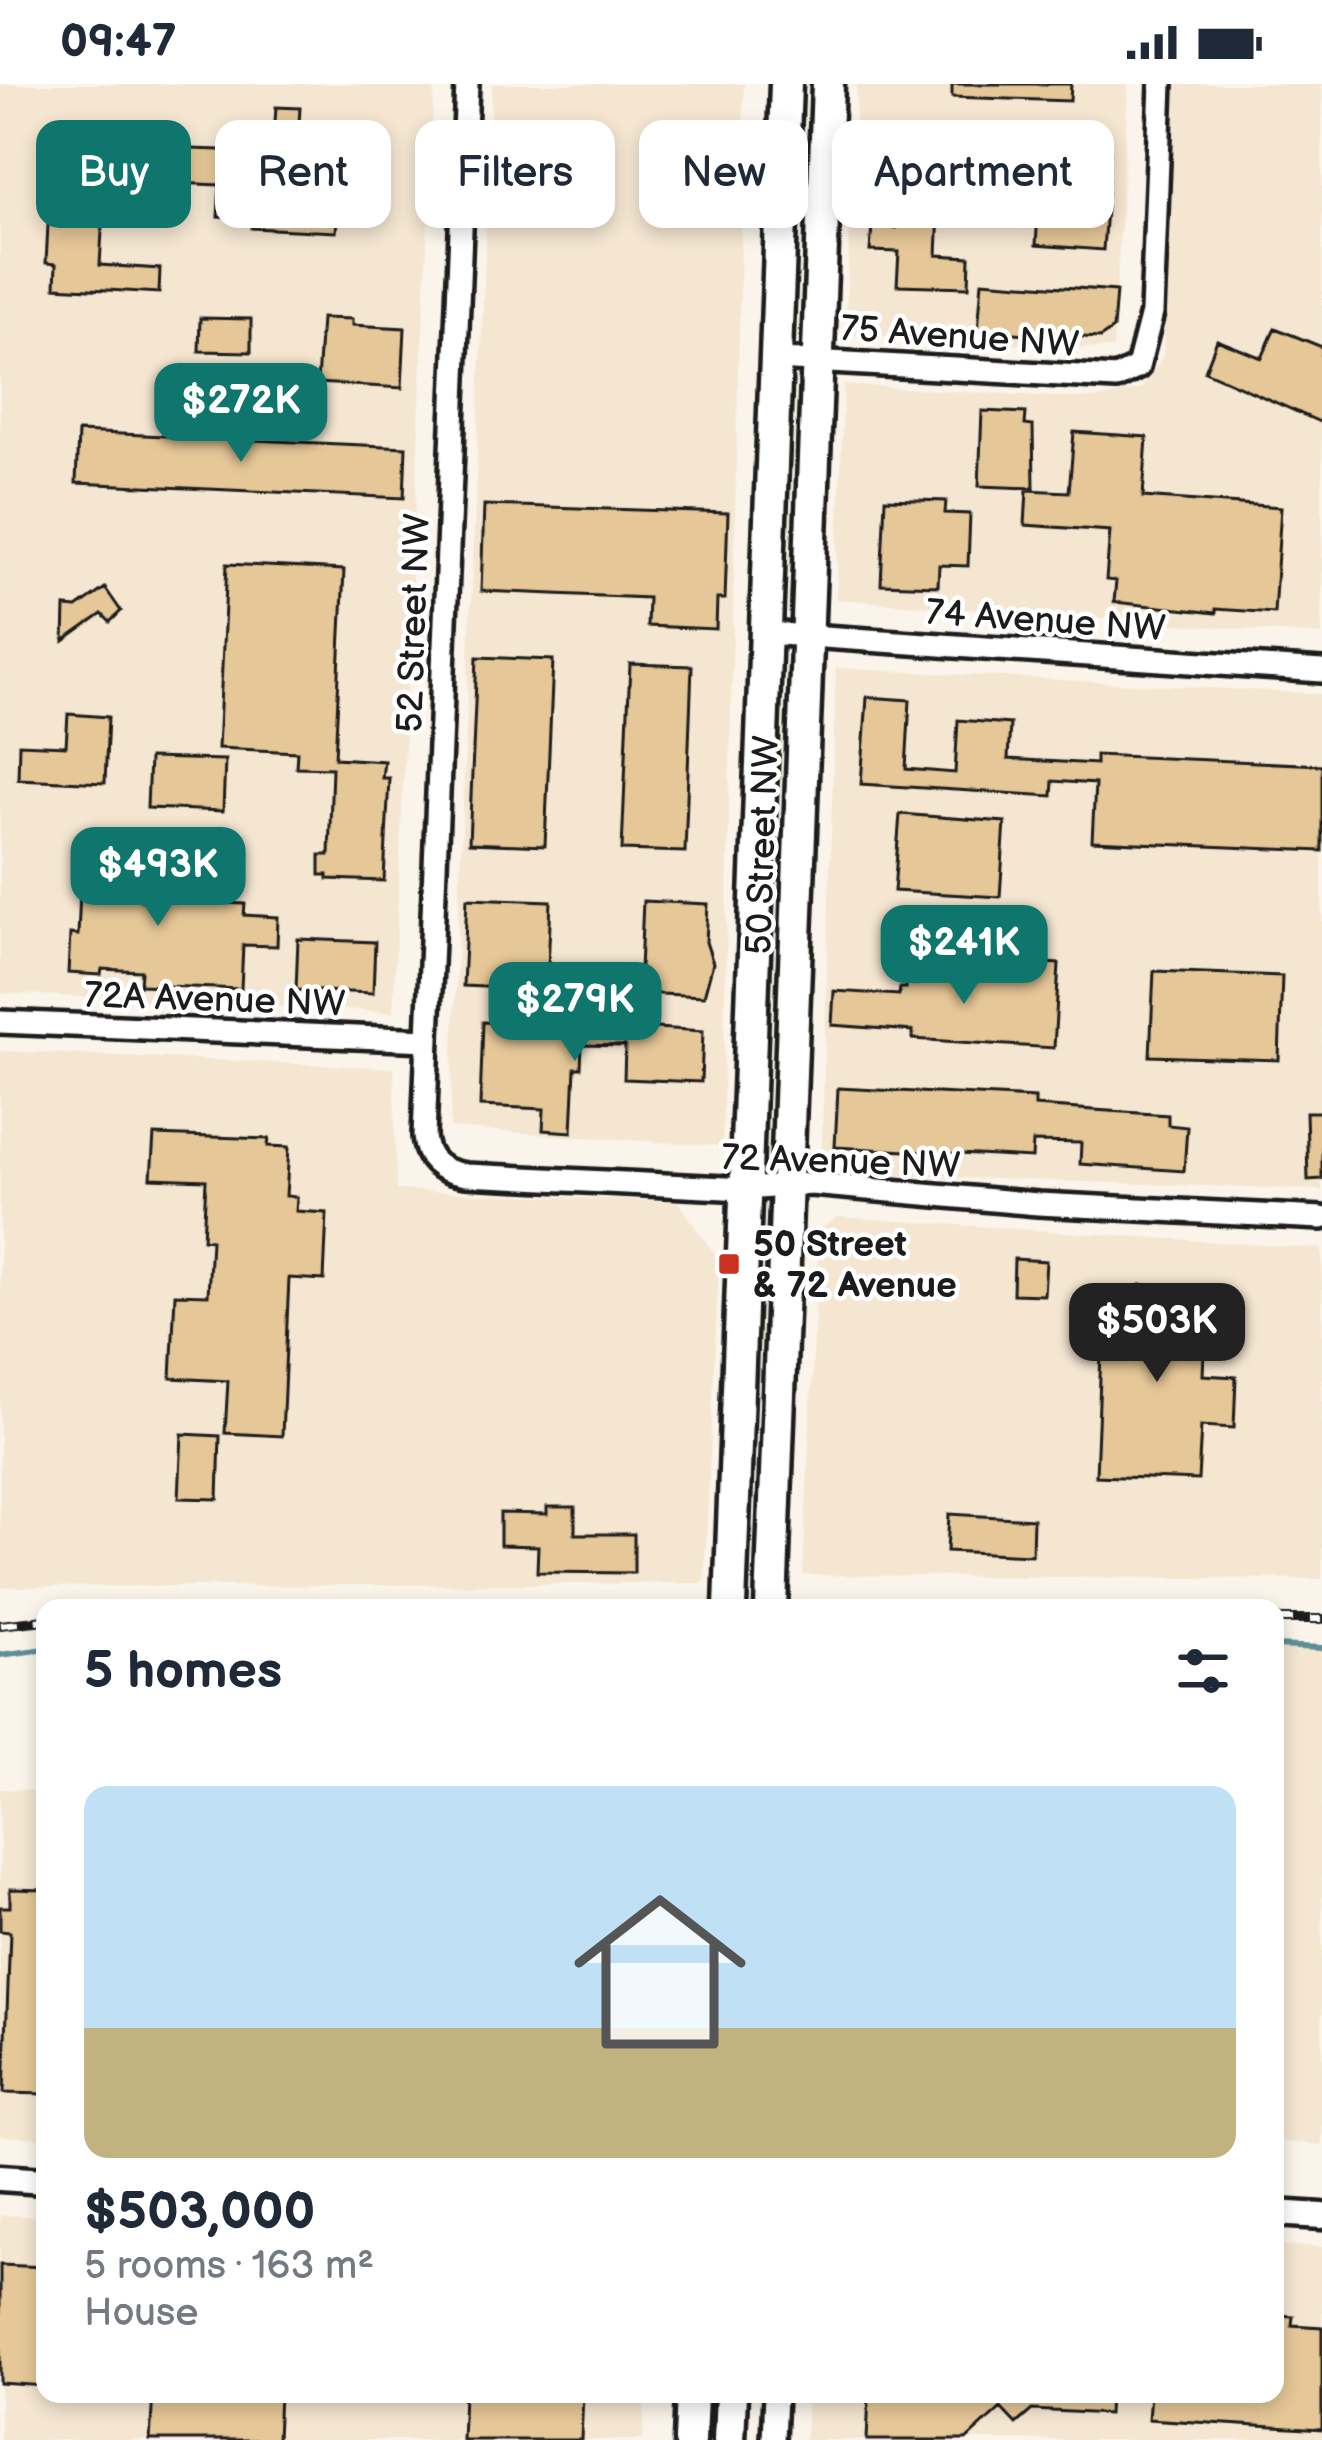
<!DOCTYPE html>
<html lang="en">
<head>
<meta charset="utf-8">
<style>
	:root { --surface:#fff; --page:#f2f2f3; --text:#1f2937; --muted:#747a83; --accent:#0f766e }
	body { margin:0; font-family:"Balsamiq Sans",sans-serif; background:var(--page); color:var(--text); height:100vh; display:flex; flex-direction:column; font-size:45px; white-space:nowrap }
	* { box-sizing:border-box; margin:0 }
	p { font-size:39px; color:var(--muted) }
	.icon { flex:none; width:66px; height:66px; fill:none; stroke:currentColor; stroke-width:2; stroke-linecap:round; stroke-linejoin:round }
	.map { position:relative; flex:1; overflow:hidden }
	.drawer { position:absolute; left:36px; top:1515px; width:1248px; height:804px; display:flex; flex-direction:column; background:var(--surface); border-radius:24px; box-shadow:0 6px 18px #0003 }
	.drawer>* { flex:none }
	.hud { position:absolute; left:36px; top:36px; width:1251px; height:108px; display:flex; gap:24px }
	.price { position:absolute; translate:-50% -102px; padding:0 27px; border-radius:24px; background:var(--accent); color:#fff; font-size:39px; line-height:78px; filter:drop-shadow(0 3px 6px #0008) }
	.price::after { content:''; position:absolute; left:50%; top:72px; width:36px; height:27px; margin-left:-18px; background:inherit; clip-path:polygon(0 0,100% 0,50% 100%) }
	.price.current { background:#222; color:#fff }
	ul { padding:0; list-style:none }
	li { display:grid; align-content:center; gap:24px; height:636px; padding:0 48px }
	li span { display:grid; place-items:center; height:372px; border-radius:24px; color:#555 }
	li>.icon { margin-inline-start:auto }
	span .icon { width:216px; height:216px; fill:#fffc; stroke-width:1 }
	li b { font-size:51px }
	h2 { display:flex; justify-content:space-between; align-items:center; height:144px; padding:0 48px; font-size:51px }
	.chip { padding:0 42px; border-radius:24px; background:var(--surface); box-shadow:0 6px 18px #0003; font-size:42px; line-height:108px }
	.chip.current { background:var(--accent); color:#fff }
	.status { display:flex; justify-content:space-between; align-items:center; height:84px; padding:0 60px; background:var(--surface); direction:ltr }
	.status svg { height:33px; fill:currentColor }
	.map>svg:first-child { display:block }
	.built { fill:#f4e6d1 }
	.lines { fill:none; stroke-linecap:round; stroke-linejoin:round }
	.stream { stroke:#5f8f96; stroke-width:6 }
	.building { fill:#e5c798; stroke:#1c1c1c; stroke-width:3 }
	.minor-casing { stroke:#1c1c1c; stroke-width:30 }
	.tertiary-casing { stroke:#1c1c1c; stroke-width:33 }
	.secondary-casing { stroke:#1c1c1c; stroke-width:39 }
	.minor { stroke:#fff; stroke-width:21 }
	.tertiary { stroke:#fff; stroke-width:24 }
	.secondary { stroke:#fff; stroke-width:30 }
	.rail-casing { stroke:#1c1c1c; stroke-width:10 }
	.rail { stroke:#fff; stroke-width:6; stroke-dasharray:18; stroke-linecap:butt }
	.poi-dot { fill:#c8321e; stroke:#fff; stroke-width:4.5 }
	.labels { text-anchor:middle; stroke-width:9; stroke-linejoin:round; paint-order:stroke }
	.street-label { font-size:36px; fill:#1c1c1c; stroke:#fff }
	.poi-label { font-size:36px; font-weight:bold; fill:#1c1c1c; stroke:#fff; text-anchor:start }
</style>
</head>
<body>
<div class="status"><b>09:47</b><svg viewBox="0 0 49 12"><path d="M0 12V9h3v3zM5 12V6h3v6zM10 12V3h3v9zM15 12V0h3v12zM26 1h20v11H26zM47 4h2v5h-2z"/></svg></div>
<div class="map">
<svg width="1322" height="2356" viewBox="0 0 1322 2356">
	<rect width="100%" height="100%" fill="#faf4ea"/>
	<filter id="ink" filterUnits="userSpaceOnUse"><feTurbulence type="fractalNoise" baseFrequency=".00833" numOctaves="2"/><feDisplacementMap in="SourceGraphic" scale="24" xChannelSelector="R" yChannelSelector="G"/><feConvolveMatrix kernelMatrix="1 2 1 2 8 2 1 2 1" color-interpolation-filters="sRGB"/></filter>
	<g filter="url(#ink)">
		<path class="built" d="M 0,0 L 434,0 L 393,928 L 0,909 Z
			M 492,0 L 744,0 L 722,1062 L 450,1044 Z
			M 857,0 L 1128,0 L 1113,265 L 845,250 Z
			M 1176,0 L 1322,0 L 1322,551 L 836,515 L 844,301 L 1096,315 L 1141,305 L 1163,273 Z
			M 836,584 L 1322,610 L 1322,1106 L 821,1089 Z
			M 0,967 L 394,984 L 396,1106 L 678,1118 L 719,1177 L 704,1499 L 0,1503 Z
			M 838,1133 L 1322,1165 L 1322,1495 L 803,1491 L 819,1146 Z
			M 1275,1562 L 1322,1562 L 1322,2061 L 1275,2057 Z
			M 0,1705 L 45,1707 L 45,2054 L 0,2052 Z
			M 0,2131 L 45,2133 L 45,2310 L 645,2310 L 643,2356 L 0,2356 Z
			M 1275,2161 L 1322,2163 L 1322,2356 L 805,2356 L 807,2310 L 1275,2310 Z"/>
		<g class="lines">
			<path class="stream" d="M 1275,1562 L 1322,1564
				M 0,1571 L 45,1565"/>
		</g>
		<path class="building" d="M 952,0 L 1071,0 L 1070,17 L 952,13 Z
			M 276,23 L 300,24 L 298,55 L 325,57 L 325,71 L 348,72 L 347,106 L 342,106 L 341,136 L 337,136 L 336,148 L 252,144 L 252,135 L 218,133 L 220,101 L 105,96 L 100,181 L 160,185 L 159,209 L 55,203 L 56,180 L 46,179 L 53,47 L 108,50 L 107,62 L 273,68 Z
			M 1042,65 L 1110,69 L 1103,166 L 1036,161 Z
			M 898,104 L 940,106 L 937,171 L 970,173 L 969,203 L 897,201 L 899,168 L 870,167 L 872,142 L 896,144 Z
			M 982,197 L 1116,207 L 1113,245 L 1100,254 L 978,247 Z
			M 200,234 L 251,235 L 251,268 L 199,267 Z
			M 321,234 L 352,235 L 352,241 L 405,244 L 402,304 L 317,299 Z
			M 1275,244 L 1322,263 L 1322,339 L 1205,287 L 1217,256 L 1262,274 Z
			M 982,327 L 1026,329 L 1025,341 L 1033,342 L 1034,404 L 979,402 Z
			M 78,348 L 406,363 L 404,414 L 76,399 Z
			M 1074,348 L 1147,353 L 1143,413 L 1281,423 L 1274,529 L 1216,525 L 1216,529 L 1114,518 L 1116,497 L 1106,496 L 1110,447 L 1025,441 L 1027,406 L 1069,408 Z
			M 885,415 L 946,417 L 945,429 L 970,430 L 968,482 L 939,481 L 938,502 L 881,500 Z
			M 484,421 L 728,429 L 725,515 L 717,515 L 716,545 L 647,542 L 648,514 L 481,507 Z
			M 227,480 L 344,486 L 335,674 L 384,677 L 382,694 L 389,694 L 384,797 L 328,795 L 328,791 L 320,791 L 320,771 L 329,771 L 332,684 L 296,683 L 297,668 L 218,664 Z
			M 105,504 L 121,527 L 110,538 L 102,530 L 64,557 L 65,523 L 77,524 Z
			M 477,573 L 553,576 L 545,762 L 469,759 Z
			M 630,580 L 692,582 L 685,768 L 622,766 Z
			M 867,613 L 910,616 L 906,685 L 955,689 L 958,636 L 1010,640 L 1008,675 L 1096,680 L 1096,671 L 1322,681 L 1322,767 L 1092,757 L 1095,700 L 1053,697 L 1052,712 L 861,700 Z
			M 68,630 L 108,633 L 105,699 L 18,695 L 19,660 L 66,662 Z
			M 149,674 L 225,676 L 223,727 L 147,724 Z
			M 900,730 L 1005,738 L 1000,813 L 894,807 Z
			M 82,764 L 143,767 L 141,816 L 245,820 L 244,831 L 278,833 L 277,862 L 243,861 L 241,905 L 140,901 L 141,887 L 102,885 L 101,891 L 68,889 L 70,850 L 78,851 Z
			M 467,814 L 551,817 L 547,906 L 463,902 Z
			M 643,817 L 708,820 L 706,858 L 713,879 L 704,912 L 639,909 Z
			M 298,855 L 375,858 L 373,909 L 296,906 Z
			M 1013,877 L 1059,880 L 1054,964 L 913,955 L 913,947 L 832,941 L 834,907 L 899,911 L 900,904 L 906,904 L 906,899 L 916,900 L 917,887 L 1012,893 Z
			M 1154,887 L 1282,892 L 1279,976 L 1150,972 Z
			M 483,938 L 535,940 L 535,944 L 603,947 L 603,942 L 624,942 L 703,947 L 701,998 L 624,995 L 625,962 L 582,961 L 581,984 L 575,984 L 572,1048 L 543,1046 L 544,1025 L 480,1022 Z
			M 838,1004 L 1035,1014 L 1035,1022 L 1168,1031 L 1168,1041 L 1187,1043 L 1184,1087 L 1080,1080 L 1081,1059 L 1033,1058 L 1032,1074 L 835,1063 Z
			M 1306,1028 L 1322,1028 L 1322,1095 L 1308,1096 Z
			M 154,1051 L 269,1055 L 268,1062 L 289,1063 L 286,1112 L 297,1113 L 296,1127 L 327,1129 L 324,1196 L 289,1194 L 282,1352 L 225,1349 L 228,1297 L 171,1294 L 175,1210 L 208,1211 L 211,1156 L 203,1155 L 206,1096 L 151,1094 Z
			M 1014,1175 L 1046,1177 L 1044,1211 L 1013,1210 Z
			M 1141,1201 L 1207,1203 L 1203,1291 L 1236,1293 L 1234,1344 L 1201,1342 L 1198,1396 L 1096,1392 L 1103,1220 L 1106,1208 L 1140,1210 Z
			M 182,1350 L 220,1352 L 218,1415 L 179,1414 Z
			M 547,1423 L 575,1423 L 575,1450 L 634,1450 L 634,1489 L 537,1488 L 538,1462 L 500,1461 L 500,1429 L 547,1430 Z
			M 949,1430 L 1033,1435 L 1032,1471 L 947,1467 Z
			M 10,1805 L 45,1806 L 45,2010 L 4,2009 L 10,1848 L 0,1847 L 0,1823 L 10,1823 Z
			M 0,2181 L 45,2183 L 45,2302 L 0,2299 Z
			M 1275,2231 L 1293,2232 L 1292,2241 L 1322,2243 L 1322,2346 L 1148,2335 L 1150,2310 L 1275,2310 Z
			M 153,2310 L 279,2310 L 277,2356 L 150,2356 Z
			M 464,2310 L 583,2310 L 581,2356 L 462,2356 Z
			M 869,2310 L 1109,2310 L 1108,2330 L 1032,2326 L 1016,2340 L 1001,2324 L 966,2356 L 867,2356 Z"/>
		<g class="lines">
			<defs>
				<path id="minor" d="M 467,0 L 424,1052 C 426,1078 442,1088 466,1091 L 745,1105 L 811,1100 L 1038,1120 L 1322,1134
					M 776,275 L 1116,294 L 1138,283 L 1152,229 L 1161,0
					M 765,549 L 1322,587
					M 0,938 L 428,956
					M 773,2356 L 775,2310"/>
				<path id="tertiary" d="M 0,2094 L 45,2097
					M 1275,2129 L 1322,2132"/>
				<path id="secondary" d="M 730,1524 L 786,0
					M 771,1524 L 828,0
					M 690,2356 L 692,2310
					M 729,2356 L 731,2310"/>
			</defs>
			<use href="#minor" class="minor-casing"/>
			<use href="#tertiary" class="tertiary-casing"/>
			<use href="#secondary" class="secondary-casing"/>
			<use href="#minor" class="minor"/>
			<use href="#tertiary" class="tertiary"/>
			<use href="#secondary" class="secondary"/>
			<defs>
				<path id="rail" d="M 1275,1535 L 1322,1535
					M 0,1541 L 45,1536"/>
			</defs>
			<use href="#rail" class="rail-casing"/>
			<use href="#rail" class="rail"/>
		</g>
	</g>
	<rect class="poi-dot" x="717" y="1168" width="24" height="24" rx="6"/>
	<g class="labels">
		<g class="street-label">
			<text transform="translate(960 251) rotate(4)" y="13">75 Avenue NW</text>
			<text transform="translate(1046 535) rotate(4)" y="13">74 Avenue NW</text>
			<text transform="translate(412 539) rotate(-88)" y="13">52 Street NW</text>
			<text transform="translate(761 761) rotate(-88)" y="13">50 Street NW</text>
			<text transform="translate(215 914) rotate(2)" y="13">72A Avenue NW</text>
			<text transform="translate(841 1076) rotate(2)" y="13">72 Avenue NW</text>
		</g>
		<g class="poi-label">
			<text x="753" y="1172">50 Street<tspan x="753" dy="41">&amp; 72 Avenue</tspan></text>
		</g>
	</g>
</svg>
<b class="price" style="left:241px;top:381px">$272K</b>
<b class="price" style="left:158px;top:845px">$493K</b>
<b class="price" style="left:964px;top:923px">$241K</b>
<b class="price" style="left:575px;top:980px">$279K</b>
<b class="price current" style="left:1157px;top:1301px">$503K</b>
<div class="hud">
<a class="chip current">Buy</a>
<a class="chip">Rent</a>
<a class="chip">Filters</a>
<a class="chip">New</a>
<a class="chip">Apartment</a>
</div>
<section class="drawer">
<h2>5 homes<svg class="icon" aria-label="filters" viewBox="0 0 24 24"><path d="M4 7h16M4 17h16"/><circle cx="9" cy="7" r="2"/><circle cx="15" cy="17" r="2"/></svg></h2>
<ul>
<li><span style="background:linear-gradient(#bfe0f5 65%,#c2b280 0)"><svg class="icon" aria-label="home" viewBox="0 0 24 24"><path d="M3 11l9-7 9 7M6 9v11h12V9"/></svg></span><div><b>$503,000</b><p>5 rooms · 163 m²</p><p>House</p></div></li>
</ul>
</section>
</div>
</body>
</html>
